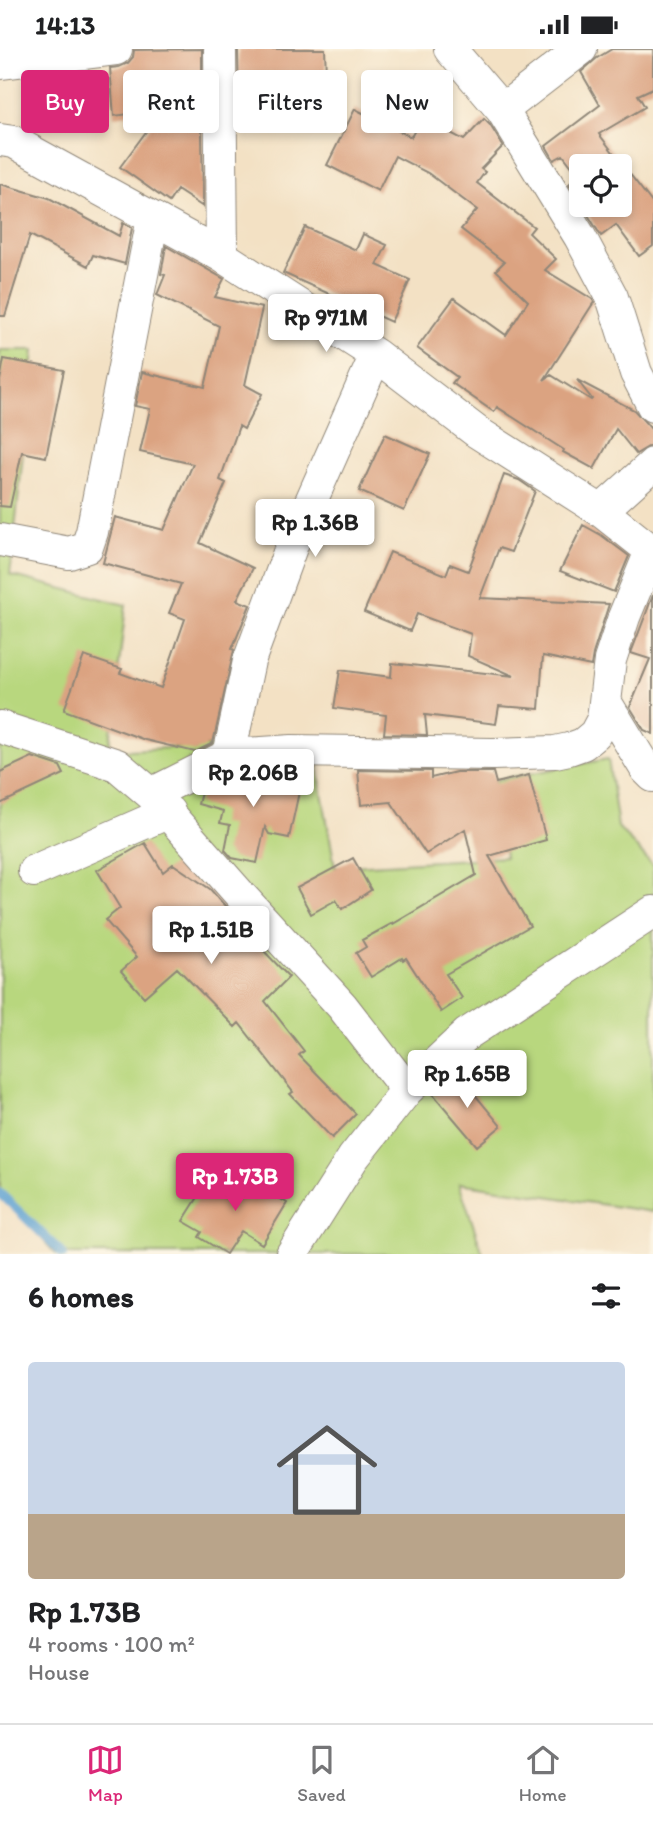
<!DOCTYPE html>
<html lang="en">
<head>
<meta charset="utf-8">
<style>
	:root { --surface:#fff; --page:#f6f6f6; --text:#202124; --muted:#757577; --line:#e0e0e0; --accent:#db2777 }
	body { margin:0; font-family:Itim,sans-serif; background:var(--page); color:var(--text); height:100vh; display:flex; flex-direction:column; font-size:26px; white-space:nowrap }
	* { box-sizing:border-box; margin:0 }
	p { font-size:23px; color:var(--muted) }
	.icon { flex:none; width:38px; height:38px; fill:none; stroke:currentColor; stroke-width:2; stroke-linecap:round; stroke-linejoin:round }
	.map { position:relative; height:1205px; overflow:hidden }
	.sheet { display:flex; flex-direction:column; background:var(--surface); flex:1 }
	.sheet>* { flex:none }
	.hud { position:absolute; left:21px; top:21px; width:612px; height:63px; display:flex; gap:14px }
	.controls { position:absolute; left:569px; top:105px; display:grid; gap:14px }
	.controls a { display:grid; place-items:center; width:63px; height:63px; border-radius:7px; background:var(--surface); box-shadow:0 4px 10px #0003; font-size:35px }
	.price { position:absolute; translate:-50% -60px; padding:0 16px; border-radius:7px; background:#fff; color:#222; font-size:23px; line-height:46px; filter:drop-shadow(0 2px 4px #0008) }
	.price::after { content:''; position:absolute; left:50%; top:42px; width:21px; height:16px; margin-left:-10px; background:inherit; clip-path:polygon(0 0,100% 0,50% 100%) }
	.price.selected { background:var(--accent); color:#fff }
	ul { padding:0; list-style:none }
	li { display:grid; align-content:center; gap:14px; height:371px; padding:0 28px }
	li+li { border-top:2px solid var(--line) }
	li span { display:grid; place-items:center; height:217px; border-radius:7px; color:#555 }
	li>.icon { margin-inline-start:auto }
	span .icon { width:126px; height:126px; fill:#fffc; stroke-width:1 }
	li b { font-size:30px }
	h2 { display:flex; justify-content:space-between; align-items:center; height:84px; padding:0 28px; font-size:30px }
	.chip { padding:0 24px; border-radius:7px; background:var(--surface); box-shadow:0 4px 10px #0003; font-size:24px; line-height:63px }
	.chip.selected { background:var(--accent); color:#fff }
	.status { display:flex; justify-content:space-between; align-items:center; height:49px; padding:0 35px; background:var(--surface); direction:ltr }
	.status svg { height:19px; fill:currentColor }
	.menu { display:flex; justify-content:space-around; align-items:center; height:98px; border-top:2px solid var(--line); background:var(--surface); font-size:19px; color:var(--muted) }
	.menu a { display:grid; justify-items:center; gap:4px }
	.menu .selected { color:var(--accent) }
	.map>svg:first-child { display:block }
	.green { fill:#b8d77e; stroke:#728154; stroke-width:2 }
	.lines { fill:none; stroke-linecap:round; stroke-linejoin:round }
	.stream { stroke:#5da1d1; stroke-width:9 }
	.building { fill:#dba381 }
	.minor-casing { stroke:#8f8678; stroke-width:34 }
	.minor { stroke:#fff; stroke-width:32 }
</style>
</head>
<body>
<div class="status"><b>14:13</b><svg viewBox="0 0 49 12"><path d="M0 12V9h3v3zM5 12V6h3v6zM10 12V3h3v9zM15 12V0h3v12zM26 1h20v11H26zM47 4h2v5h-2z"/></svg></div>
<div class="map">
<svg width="653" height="1205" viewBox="0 0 653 1205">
	<rect width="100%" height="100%" fill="#fcf5e5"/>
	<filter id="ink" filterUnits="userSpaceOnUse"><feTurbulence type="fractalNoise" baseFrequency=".0143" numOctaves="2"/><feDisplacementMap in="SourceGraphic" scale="14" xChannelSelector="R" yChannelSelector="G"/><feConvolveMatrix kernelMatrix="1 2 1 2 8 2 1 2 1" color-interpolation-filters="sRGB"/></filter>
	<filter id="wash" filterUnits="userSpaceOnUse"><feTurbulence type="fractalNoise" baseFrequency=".00686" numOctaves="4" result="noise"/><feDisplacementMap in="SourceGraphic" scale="28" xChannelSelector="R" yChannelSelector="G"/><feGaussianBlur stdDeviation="1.57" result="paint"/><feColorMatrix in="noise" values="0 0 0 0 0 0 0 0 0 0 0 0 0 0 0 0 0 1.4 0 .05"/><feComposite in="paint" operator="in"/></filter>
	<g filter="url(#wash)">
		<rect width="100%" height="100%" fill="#f3e1c4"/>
		<path class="green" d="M 0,301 L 34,301 L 10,526 L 126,556 L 109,702 L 313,692 L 335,818 L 505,808 L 495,731 L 608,710 L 618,778 L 653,817 L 653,1163 L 459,1134 L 483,1205 L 56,1205 L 0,1143 Z"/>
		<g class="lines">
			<path class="stream" d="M 0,1144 L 63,1205"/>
		</g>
		<g id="blocks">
			<path class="building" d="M 202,0 L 202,27 L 141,35 L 202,83 L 203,158 L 177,141 L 169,153 L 120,118 L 162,61 L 114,67 L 110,19 L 119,18 L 128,14 L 133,8 L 134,1 Z
				M 238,0 L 325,0 L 327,51 L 239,55 Z
				M 612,0 L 653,0 L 653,39 L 638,46 L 645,58 L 599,85 L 653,155 L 653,197 L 639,207 L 616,176 L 601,187 L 582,156 L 620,156 L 620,117 L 581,117 L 581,155 L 569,135 L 579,127 L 563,106 L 554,111 L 546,97 L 600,56 L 581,23 L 597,9 Z
				M 355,60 L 411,88 L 422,69 L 464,91 L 484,70 L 490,76 L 503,97 L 481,120 L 485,123 L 477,134 L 534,178 L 529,184 L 556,210 L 545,221 L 592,250 L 594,253 L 544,331 L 551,326 L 591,351 L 592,350 L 577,331 L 634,361 L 653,382 L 653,395 L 636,405 L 616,380 L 594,420 L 563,403 L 564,401 L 497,358 L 494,363 L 452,334 L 457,328 L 417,299 L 454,249 L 506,286 L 528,252 L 496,221 L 504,213 L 461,180 L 477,161 L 428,124 L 395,107 L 378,142 L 327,116 Z
				M 0,135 L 49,149 L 119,187 L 123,174 L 132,179 L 125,215 L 93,206 L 88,217 L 30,186 L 5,267 L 0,267 Z
				M 305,178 L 356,201 L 363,185 L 387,196 L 377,216 L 410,231 L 391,273 L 283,224 Z
				M 166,197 L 224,230 L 215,248 L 262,259 L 245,336 L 262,345 L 244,380 L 239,377 L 220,431 L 226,434 L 200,494 L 253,519 L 237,551 L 250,556 L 232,600 L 234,601 L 213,694 L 195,703 L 145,691 L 64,661 L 84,607 L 122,620 L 120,624 L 161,639 L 185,570 L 169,564 L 181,535 L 103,514 L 115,468 L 164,481 L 193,415 L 140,403 L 150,360 L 135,357 L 142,323 L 205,338 L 219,277 L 157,246 L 165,226 L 161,225 Z
				M 4,310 L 64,321 L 46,408 L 22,403 L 10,458 L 0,457 L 0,331 Z
				M 385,385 L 430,405 L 404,462 L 359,442 Z
				M 504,426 L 519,431 L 535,442 L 511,503 L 499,499 L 480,549 L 609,555 L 593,605 L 591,617 L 543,607 L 539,660 L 499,657 L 496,675 L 425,666 L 427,686 L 384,685 L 386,666 L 334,659 L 340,621 L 391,628 L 392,614 L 514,627 L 468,607 L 471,585 L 417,565 L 410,582 L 364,563 L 390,503 L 446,526 L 450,515 L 468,522 Z
				M 583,476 L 601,486 L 629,507 L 614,543 L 560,522 Z
				M 653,546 L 653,685 L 644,681 L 630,658 L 650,610 L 631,604 Z
				M 32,708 L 60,717 L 64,725 L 0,755 L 0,723 Z
				M 358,721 L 431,722 L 431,729 L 456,723 L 493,723 L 496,734 L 529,726 L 546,791 L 489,807 L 530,877 L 446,925 L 462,949 L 441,963 L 406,909 L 403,911 L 402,909 L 371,928 L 356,904 L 366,898 L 362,891 L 393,874 L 393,875 L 476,826 L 465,780 L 426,805 L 391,753 L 361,756 Z
				M 269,722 L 302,729 L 289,789 L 269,785 L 265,778 L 257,814 L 232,809 L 225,801 L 230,776 L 220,774 L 223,762 L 198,755 L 202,740 L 234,724 Z
				M 145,794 L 163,823 L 173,815 L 210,840 L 242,876 L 241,878 L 289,928 L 265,952 L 304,1002 L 299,1006 L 356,1065 L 332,1089 L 290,1045 L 293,1043 L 239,974 L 235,978 L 177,919 L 144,948 L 121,922 L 137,908 L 105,871 L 120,859 L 97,821 Z
				M 353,809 L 371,841 L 342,860 L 336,851 L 311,865 L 297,839 Z
				M 457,1024 L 501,1077 L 477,1097 L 433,1045 Z
				M 240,1125 L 287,1154 L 262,1195 L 241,1182 L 226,1205 L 199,1188 L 202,1183 L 183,1172 L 207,1134 L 227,1145 Z"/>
		</g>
	</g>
	<g filter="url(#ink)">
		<use href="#blocks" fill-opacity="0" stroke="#8f8678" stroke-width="2"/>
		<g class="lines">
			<defs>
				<path id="minor" d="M 220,0 L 222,207
					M 450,0 L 502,61 L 580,188 L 612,248 L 636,324 L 653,357
					M 0,14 L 116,0
					M 502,61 L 581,0
					M 0,91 L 14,93 L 222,207 L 376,306 L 477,383 L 601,462 L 653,503
					M 601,462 L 653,415
					M 0,491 L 69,504 L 87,498 L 92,483 L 153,169
					M 606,654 L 646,720 L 653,727
					M 0,678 L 117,716 L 151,745 L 243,849 L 342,957 L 407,1041
					M 229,706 L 249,612 L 293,493 L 376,306
					M 151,745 L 229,706 L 292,702 L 493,705 L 555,703 L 569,700 L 583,695 L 595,685 L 603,670 L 610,611 L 624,568 L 651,502
					M 34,822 L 169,763
					M 292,1205 L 353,1109 L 407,1041 L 467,985 L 653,863"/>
			</defs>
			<use href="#minor" class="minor-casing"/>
			<use href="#minor" class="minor"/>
		</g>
	</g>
</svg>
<div class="controls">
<a><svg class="icon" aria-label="locate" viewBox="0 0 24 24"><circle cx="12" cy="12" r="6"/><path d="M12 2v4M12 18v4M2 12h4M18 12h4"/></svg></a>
</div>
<b class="price" style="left:326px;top:305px">Rp 971M</b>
<b class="price" style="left:315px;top:510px">Rp 1.36B</b>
<b class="price" style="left:253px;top:760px">Rp 2.06B</b>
<b class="price" style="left:211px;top:917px">Rp 1.51B</b>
<b class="price" style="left:467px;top:1061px">Rp 1.65B</b>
<b class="price selected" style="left:235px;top:1164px">Rp 1.73B</b>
<div class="hud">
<a class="chip selected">Buy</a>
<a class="chip">Rent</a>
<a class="chip">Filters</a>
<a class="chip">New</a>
</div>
</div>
<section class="sheet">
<h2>6 homes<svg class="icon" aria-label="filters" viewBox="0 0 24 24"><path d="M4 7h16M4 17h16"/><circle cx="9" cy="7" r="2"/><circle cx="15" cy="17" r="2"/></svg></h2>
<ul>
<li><span style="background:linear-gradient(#c9d6e8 70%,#b9a48a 0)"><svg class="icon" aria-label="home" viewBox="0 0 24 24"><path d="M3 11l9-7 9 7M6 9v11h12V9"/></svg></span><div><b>Rp 1.73B</b><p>4 rooms · 100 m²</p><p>House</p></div></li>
</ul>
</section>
<nav class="menu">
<a class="selected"><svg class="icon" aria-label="map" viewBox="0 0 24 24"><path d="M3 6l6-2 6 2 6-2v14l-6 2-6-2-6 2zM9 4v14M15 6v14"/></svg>Map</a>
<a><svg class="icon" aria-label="saved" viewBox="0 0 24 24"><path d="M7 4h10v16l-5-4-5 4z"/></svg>Saved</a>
<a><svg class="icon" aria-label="home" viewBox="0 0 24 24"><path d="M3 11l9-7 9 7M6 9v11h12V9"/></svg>Home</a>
</nav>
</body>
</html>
